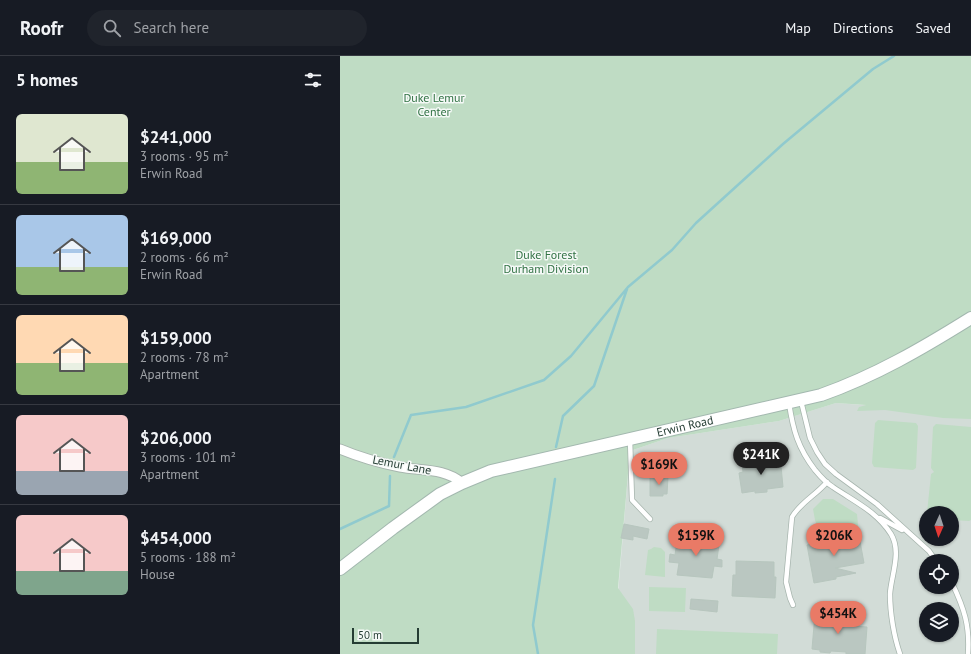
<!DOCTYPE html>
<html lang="en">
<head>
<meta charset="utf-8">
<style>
	:root { --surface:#171b24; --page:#20242c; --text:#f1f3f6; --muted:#9ea1a6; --line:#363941; --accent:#e97a66 }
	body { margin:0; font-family:"PT Sans",sans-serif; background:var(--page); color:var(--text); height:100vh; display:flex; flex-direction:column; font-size:15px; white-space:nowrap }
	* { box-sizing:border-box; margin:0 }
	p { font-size:13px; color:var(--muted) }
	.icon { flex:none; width:22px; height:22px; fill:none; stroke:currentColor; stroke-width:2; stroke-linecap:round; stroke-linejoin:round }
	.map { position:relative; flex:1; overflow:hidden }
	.panel { display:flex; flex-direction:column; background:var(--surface); width:340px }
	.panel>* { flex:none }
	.needle { width:26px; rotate:183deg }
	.controls { position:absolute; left:579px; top:450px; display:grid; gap:8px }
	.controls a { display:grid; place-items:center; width:40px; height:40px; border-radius:50%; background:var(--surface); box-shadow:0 1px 3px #0004; font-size:20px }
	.scale { position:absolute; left:12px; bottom:10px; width:67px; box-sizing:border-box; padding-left:4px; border:2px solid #253d34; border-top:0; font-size:11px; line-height:14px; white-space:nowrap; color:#253d34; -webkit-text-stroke:3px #f5f9f7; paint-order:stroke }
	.price { position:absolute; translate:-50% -34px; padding:0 9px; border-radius:14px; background:var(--accent); color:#111; font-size:13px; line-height:26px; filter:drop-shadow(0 1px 2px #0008) }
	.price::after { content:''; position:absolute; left:50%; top:24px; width:12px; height:9px; margin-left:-6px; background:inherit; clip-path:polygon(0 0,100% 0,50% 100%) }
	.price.current { background:#222; color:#fff }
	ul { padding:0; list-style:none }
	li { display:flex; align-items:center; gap:12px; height:100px; padding:0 16px }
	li+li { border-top:1px solid var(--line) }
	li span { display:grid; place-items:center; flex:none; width:112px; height:80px; border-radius:6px; color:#555 }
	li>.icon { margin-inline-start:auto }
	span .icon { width:48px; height:48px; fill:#fffc; stroke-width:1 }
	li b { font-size:17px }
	h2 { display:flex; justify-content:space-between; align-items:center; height:48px; padding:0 16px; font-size:17px }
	header { display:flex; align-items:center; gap:24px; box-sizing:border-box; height:56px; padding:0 20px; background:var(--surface); border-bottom:1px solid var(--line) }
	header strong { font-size:19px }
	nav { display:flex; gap:22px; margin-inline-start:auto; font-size:14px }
	.search { width:280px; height:36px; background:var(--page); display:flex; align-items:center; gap:10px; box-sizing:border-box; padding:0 14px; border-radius:22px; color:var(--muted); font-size:15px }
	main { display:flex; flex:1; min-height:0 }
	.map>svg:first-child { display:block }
	.built { fill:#d2dcd7; fill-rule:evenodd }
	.green { fill:#bfdcc4 }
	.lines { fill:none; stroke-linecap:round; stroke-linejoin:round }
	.stream { stroke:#90cace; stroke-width:2.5 }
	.building { fill:#bac7c1; stroke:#b7c6be }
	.service-casing { stroke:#a7b5ae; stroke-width:6 }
	.minor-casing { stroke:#a7b5ae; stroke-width:11 }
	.secondary-casing { stroke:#a3b8af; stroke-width:14 }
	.service { stroke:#fff; stroke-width:4.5 }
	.minor { stroke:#fff; stroke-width:9 }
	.secondary { stroke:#fff; stroke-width:12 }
	.labels { text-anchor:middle; stroke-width:3; stroke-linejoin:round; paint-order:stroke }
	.park-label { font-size:12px; fill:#317244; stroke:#f5f9f7 }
	.street-label { font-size:12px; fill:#253d34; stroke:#f5f9f7 }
</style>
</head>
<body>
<header>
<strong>Roofr</strong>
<div class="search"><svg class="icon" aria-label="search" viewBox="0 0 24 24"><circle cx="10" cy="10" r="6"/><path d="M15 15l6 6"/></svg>Search here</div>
<nav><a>Map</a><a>Directions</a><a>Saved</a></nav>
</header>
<main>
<section class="panel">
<h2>5 homes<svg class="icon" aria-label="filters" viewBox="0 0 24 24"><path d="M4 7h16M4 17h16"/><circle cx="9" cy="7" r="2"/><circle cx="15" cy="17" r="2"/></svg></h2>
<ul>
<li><span style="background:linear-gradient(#dfe7d0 60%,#8fb573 0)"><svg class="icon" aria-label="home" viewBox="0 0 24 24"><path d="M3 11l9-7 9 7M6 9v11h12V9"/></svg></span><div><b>$241,000</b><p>3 rooms · 95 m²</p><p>Erwin Road</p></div></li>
<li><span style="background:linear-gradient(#a9c7e8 65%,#8fb573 0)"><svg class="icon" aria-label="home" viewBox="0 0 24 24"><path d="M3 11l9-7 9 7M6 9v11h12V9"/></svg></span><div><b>$169,000</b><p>2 rooms · 66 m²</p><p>Erwin Road</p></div></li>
<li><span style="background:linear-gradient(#ffd9b3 60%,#8fb573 0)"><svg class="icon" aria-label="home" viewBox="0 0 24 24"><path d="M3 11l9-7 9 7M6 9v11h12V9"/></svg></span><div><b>$159,000</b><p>2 rooms · 78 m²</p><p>Apartment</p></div></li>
<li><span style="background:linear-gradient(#f6c9c9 70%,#9aa5b1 0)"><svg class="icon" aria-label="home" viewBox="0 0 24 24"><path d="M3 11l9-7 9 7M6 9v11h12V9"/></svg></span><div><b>$206,000</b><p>3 rooms · 101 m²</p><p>Apartment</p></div></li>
<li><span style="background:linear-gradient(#f6c9c9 70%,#7fa58c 0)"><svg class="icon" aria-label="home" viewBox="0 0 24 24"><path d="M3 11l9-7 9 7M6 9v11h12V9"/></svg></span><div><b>$454,000</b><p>5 rooms · 188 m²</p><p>House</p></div></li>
</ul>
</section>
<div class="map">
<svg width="631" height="598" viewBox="0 0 631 598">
	<rect width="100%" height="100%" fill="#e4ede8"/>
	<path class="built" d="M 496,347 L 631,357 L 631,598 L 273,598 L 290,395 L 328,382 L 439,365 ZM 586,457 L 612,457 L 612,483 L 586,483 ZM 586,505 L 612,505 L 612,531 L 586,531 ZM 586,553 L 612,553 L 612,579 L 586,579 Z"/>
	<path class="green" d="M 0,0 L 631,0 L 631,363 L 603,362 L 545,354 L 517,355 L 519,351 L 526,349 L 496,347 L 439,365 L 328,382 L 290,395 L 278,532 L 293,553 L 295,565 L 295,598 L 0,598 Z
		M 538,364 L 576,367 L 578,370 L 576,412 L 573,414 L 534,411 L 532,407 L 535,367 Z
		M 596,368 L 631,371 L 631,464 L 629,465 L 612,464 L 612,457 L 587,457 L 591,418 L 594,416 L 591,412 L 593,371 Z
		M 483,443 L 493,443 L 517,458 L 519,480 L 499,481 L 500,483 L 485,486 L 484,484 L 482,484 L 475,464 L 473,453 Z
		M 314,491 L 321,492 L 325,496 L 325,521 L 305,519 L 308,494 L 311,493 Z
		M 309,531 L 346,532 L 345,556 L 309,555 Z
		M 317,573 L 438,578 L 437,598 L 316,598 Z"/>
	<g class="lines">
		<path class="stream" d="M 216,391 L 223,360 L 254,330 L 287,233
			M 54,401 L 71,359 L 126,351 L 204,324 L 231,300 L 288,231 L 332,194 L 356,167 L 443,88 L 533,13 L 554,0
			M 0,473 L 49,450 L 50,420
			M 198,598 L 193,569 L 215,423"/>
	</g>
	<path class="building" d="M 436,402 L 437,410 L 441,410 L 443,431 L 427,433 L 427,436 L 415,437 L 415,435 L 402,437 L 399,417 L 403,416 L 402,407 Z
		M 310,421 L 328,421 L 327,438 L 323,438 L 323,440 L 310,440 Z
		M 284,468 L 309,473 L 307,483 L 293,480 L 293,484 L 281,482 Z
		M 347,475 L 362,477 L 361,487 L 379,489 L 377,503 L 382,504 L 382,511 L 374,510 L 372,522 L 337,519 L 339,507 L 329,506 L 330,498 L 335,499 L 337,485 L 346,486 Z
		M 480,479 L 481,485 L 484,484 L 485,486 L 500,483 L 499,481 L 510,479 L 510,481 L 519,480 L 524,507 L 495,512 L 516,517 L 496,521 L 496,523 L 474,527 L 467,489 L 474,488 L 472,481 Z
		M 396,505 L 434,506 L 434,521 L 436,521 L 435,542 L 392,540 L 393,519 L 396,519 Z
		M 351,543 L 378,545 L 377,556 L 350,553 Z
		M 475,558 L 520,562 L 500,569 L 527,571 L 525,598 L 506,598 L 506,596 L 491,595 L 490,597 L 480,596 L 480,594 L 472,593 Z"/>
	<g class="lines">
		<defs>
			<path id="service" d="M 461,345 L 470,382 L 477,396 L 485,408 L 496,418 L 537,448 L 589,495 L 596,505
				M 449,347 C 453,374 458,392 475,414 C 480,420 486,427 493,431 C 515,446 536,455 551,478 C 562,496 551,520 550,538 C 550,557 554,581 560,598
				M 290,384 L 292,444 L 310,463
				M 540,462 L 562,474
				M 612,527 C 624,552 630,570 628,598
				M 453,549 L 450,542 L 446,526 L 452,461 C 460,447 476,439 487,426"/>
			<path id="minor" d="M 0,393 C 19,401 40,407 60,411 C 81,415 105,412 122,427"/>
			<g id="secondary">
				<path id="s1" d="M 0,513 L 53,472 L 100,438 L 122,427 L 151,415 L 481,339 C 535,320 583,292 631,262"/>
			</g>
		</defs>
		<use href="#service" class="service-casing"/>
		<use href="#minor" class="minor-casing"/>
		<use href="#secondary" class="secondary-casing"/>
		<use href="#service" class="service"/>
		<use href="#minor" class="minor"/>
		<use href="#secondary" class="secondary"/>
	</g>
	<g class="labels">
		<g class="park-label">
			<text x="94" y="46">Duke Lemur<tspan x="94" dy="14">Center</tspan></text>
			<text x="206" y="203">Duke Forest<tspan x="206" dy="14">Durham Division</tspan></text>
		</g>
		<g class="street-label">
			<text dy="4" stroke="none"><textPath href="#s1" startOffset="380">Erwin Road</textPath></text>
			<text transform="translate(62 409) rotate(11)" y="4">Lemur Lane</text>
		</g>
	</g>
</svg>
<div class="controls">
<a><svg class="needle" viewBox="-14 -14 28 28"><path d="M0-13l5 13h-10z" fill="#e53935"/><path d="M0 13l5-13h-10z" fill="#9ea1a6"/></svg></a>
<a><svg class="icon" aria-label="locate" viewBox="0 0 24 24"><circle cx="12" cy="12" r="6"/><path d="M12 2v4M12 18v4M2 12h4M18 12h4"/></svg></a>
<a><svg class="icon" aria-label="layers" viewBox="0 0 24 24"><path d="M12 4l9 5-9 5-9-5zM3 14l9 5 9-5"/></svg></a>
</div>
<div class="scale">50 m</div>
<b class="price current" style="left:421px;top:420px">$241K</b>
<b class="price" style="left:319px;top:430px">$169K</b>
<b class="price" style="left:356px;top:501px">$159K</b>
<b class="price" style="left:494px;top:501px">$206K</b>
<b class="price" style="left:498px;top:579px">$454K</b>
</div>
</main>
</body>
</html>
